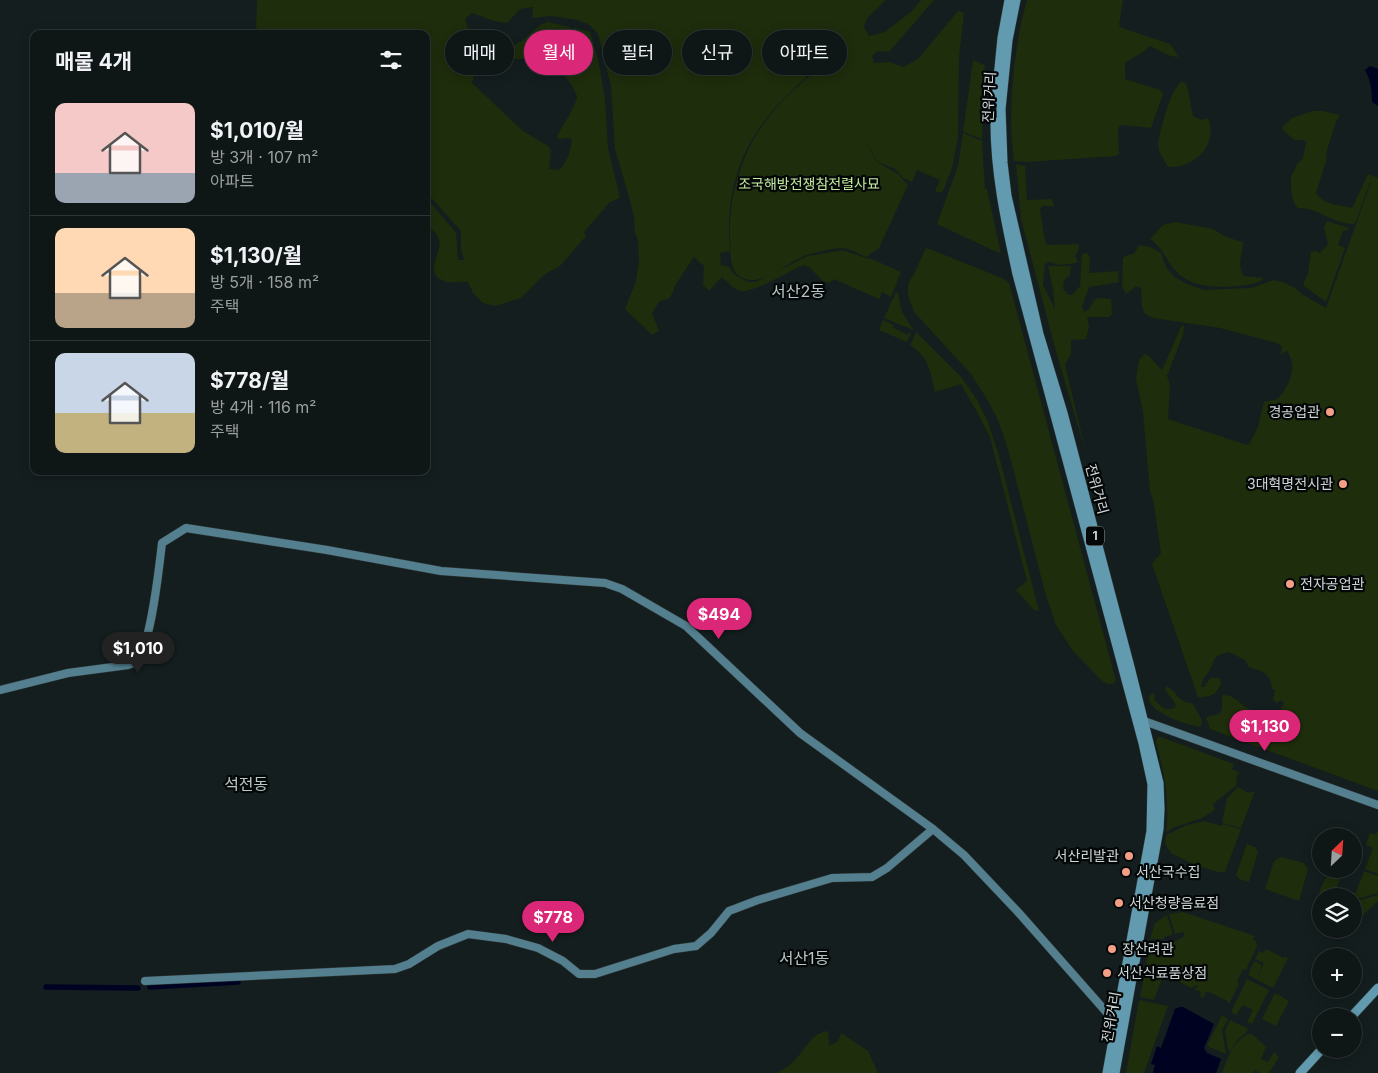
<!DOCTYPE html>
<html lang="ko">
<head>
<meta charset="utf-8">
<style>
	:root { --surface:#0f1616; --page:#181f1f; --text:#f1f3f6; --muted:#9b9fa1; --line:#2f3535; --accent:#db2777 }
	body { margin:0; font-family:Inter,"Noto Sans KR",sans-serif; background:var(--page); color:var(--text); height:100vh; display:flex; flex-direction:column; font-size:19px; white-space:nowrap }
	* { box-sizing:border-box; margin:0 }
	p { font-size:16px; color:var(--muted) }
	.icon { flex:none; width:28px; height:28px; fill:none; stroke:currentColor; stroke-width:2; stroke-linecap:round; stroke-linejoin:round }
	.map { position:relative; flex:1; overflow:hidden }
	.drawer { position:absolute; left:30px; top:30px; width:400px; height:445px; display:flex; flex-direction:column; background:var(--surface); border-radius:10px; box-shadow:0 2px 12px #0003,0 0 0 1px var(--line) }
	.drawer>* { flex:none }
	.top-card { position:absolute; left:445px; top:30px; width:475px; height:45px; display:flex; gap:10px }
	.needle { width:32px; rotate:25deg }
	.controls { position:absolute; left:1312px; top:828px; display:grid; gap:10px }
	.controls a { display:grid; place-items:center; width:50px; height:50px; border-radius:50%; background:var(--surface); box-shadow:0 2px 12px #0003,0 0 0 1px var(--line); font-size:25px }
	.price { position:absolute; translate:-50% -42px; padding:0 11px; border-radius:18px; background:var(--accent); color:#fff; font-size:16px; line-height:32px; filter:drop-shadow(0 1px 2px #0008) }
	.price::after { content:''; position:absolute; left:50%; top:30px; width:15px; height:11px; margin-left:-8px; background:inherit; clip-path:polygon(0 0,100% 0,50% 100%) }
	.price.active { background:#222; color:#fff }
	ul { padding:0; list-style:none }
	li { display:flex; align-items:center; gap:15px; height:125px; padding:0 25px }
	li+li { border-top:1px solid var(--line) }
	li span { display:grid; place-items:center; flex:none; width:140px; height:100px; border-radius:10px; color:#555 }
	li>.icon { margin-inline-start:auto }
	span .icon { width:60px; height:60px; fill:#fffc; stroke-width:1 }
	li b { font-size:21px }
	h2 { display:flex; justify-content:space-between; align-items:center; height:60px; padding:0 25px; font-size:21px }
	.chip { padding:0 18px; border-radius:22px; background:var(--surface); box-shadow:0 2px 12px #0003,0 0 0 1px var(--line); font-size:18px; line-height:45px }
	.chip.active { background:var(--accent); color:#fff }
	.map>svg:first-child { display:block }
	.green { fill:#1e2d0c }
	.water { fill:#000222 }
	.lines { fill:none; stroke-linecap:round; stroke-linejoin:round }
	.canal { stroke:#000222; stroke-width:5.5 }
	.secondary-casing { stroke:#2e3837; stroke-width:9 }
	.primary-casing { stroke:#2e3837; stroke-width:10 }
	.secondary { stroke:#547f8f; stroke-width:8 }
	.primary { stroke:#629baf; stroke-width:9 }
	.poi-dot { fill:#f39f85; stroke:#040707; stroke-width:2 }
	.labels { text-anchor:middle; stroke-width:4.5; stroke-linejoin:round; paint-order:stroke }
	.shield { fill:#040707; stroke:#919796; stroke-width:1 }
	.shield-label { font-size:12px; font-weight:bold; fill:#ced5d4 }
	.street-label { font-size:14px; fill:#ced5d4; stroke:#040707 }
	.park-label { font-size:14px; fill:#c2e99c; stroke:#040707 }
	.poi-label { font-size:14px; fill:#ced5d4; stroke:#040707; text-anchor:start }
	.quarter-label { font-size:16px; fill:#b8c5c4; stroke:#040707 }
</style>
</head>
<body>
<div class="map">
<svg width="1378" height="1073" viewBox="0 0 1378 1073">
	<rect width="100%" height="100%" fill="#141e1e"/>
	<path class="green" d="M 257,0 L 886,0 L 867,18 L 864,27 L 869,36 L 885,32 L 912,11 L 921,0 L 934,0 L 889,52 L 877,51 L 872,56 L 874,63 L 890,62 L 903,67 L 918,59 L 958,11 L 964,13 L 959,57 L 958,137 L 952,168 L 943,191 L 939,193 L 935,191 L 940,180 L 917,170 L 912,182 L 903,178 L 895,169 L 878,162 L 866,142 L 877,162 L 898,174 L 908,185 L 879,248 L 866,257 C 859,254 850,248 841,248 C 830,249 815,252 804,256 C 786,264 758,290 739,276 C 729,268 731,252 730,241 C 728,182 750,128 795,89 C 804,81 814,71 825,66 L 818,67 L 812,61 L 801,70 L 806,78 C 749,126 724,176 730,251 L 720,253 L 721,265 L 729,267 L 735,275 L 742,279 L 749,282 L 756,282 L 808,256 L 843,250 L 866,258 L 872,259 L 901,272 L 891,297 L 882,292 L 879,299 L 834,279 L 829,283 L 824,282 L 809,267 L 803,265 C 792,270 751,294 741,291 C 734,290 727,281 722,277 L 709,291 L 703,285 L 704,266 L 694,257 L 676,284 L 670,298 L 659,302 L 652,313 L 659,331 L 652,335 L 625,309 L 636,281 L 639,261 L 638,240 L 635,233 L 634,217 L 629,197 L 615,149 L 611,86 L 598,34 L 590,25 L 578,20 L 551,16 L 532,18 L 533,7 L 520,9 L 507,23 L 494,21 L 472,13 L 465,19 L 476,53 L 477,64 L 472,83 L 523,131 L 548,146 L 551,151 L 549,169 L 559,170 C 567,162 571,150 572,139 L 567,138 L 559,139 L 557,136 C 561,130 578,101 577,96 C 576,91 565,76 562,71 L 570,56 L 574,28 L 590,32 L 598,59 L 605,99 L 608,148 L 620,198 L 610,202 L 584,232 L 586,236 L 560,266 L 545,274 L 521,298 L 495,306 L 483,303 L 473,293 L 468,282 C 461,281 451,284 444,281 C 422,273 443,253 439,239 C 437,233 431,229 426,225 L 426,197 L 456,233 L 458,260 L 464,260 L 461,249 L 461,231 L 426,192 L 426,34 L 256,34 Z
		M 1027,0 L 1123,0 L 1119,25 L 1122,28 L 1170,44 L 1179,57 L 1170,56 L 1150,46 L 1143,52 L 1125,63 L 1125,79 L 1160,90 L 1163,94 L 1151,128 L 1121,125 L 1118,128 L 1119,154 L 1116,156 L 1027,162 L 1014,161 C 1007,114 1014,45 1027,0 Z
		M 548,22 L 570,27 L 565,52 L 552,44 L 549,40 L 537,40 C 529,52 528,61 512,59 L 508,55 L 510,47 L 522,41 L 540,25 Z
		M 973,60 L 985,65 L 982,139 L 963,132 Z
		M 1182,81 L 1187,85 L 1193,116 L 1202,120 L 1208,118 C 1219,145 1194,169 1168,167 L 1159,151 L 1158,143 C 1161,127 1170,90 1182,81 Z
		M 1313,111 L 1323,111 L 1340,115 L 1336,122 L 1327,150 L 1326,161 L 1316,193 C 1325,205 1339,205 1352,208 L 1368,174 L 1378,178 L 1378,791 L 1210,729 L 1206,717 L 1219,714 L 1222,709 L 1222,695 C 1238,694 1239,707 1253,710 C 1263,713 1266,710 1277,715 L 1281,712 L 1281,708 L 1284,704 L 1282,700 L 1276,703 L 1273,699 L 1275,690 L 1272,689 C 1271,673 1262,671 1249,667 L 1245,660 L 1229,652 C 1210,657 1217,659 1208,673 C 1204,678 1202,680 1201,687 L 1204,687 L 1210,678 L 1219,678 L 1221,683 C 1217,695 1211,697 1198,697 L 1152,564 L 1161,553 L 1153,499 L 1150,491 L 1143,412 L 1136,379 L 1139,360 L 1145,354 L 1149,356 L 1162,370 L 1180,329 L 1182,325 L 1184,326 L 1183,335 L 1167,376 L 1170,385 L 1168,419 L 1247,445 L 1250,443 L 1258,427 L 1264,402 L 1277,399 C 1290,386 1298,367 1287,351 L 1281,354 L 1282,347 L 1277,343 L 1220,328 L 1153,318 L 1145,314 L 1142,307 L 1141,288 L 1136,286 L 1126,294 L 1122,286 L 1123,258 L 1128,255 L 1134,254 L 1139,245 L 1150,247 L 1161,253 L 1167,269 L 1175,277 L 1185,283 L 1204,290 L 1251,288 L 1274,280 L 1285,283 L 1295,288 L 1302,294 L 1326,308 L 1371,182 L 1370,182 L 1356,221 L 1353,224 C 1333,224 1317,207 1298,208 C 1290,200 1291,186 1291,175 L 1294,172 L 1297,164 L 1303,158 L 1306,142 L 1303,140 L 1294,140 L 1283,130 L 1283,126 L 1292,118 Z
		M 963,133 L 982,141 L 985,189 L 987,189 L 1001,254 L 937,224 L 958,166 Z
		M 1016,164 L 1025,166 L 1027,200 L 1051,199 L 1055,206 L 1042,206 L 1040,209 L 1045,241 L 1047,245 L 1079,244 L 1078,251 L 1075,256 L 1078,261 L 1076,263 L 1059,265 L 1049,262 L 1045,264 L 1043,285 L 1055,309 L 1053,289 L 1048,266 L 1071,266 L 1070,275 L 1064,280 L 1063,289 L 1069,295 L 1072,295 L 1080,286 L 1082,254 L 1087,253 L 1090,258 L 1089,273 L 1118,271 L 1119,282 L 1089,287 L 1082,307 L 1085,312 L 1090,308 L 1094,300 L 1098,298 L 1111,299 L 1112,314 L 1109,317 L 1087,317 L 1089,327 L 1086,339 L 1071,340 L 1071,354 L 1065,365 L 1086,453 L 1057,355 L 1021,219 Z
		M 1327,221 L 1349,228 L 1348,230 L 1343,231 L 1338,245 L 1345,248 L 1326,302 L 1304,286 L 1304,282 L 1308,274 L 1311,252 L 1316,251 L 1320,253 L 1328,244 L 1324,228 Z
		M 1175,222 L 1213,229 L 1226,237 L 1243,242 C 1243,254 1236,265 1244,276 L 1264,278 C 1258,285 1248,284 1239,286 C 1217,288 1189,288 1174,269 C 1165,258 1162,247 1150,239 L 1163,225 Z
		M 927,248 L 1002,278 L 1009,283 L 1116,681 L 1113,684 L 1108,684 L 1102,681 L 1073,651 L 1056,625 L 1045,592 L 1008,449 L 998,420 L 988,401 L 971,374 L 914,312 L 908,296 L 908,285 L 912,276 L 913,276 L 925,250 Z
		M 896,292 L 898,293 L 902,312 L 913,329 L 913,330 L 884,318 Z
		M 883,320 L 894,325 L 892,327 L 908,335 L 909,332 L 911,333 L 907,342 L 879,330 Z
		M 916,332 L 962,378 L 977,400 L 988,422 L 999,456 L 1039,611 L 1034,610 L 1016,590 L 1027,581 L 990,437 L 978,414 L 961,384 L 935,392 C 930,370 929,358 910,345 Z
		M 1167,686 C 1177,692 1179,703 1192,703 L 1201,718 L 1202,724 L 1200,727 C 1186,724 1153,715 1149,699 L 1150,695 L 1153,693 L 1155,696 L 1154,699 C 1160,706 1165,711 1174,708 L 1176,705 L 1165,689 Z
		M 1158,737 L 1161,737 L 1234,764 L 1232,769 L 1239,772 L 1236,778 L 1237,785 L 1213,804 L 1215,810 L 1202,818 L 1175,827 L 1166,832 C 1170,800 1164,772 1156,742 Z
		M 1238,787 L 1248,793 L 1255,791 L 1241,828 L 1222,823 L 1227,798 Z
		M 1204,821 L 1222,826 L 1223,824 L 1241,829 L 1225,872 L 1218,872 L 1195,865 L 1171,853 L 1165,844 L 1166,835 L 1187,825 Z
		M 1377,831 L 1378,831 L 1378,874 L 1365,869 L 1373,848 L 1366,845 L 1370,833 L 1376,835 Z
		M 1247,844 L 1255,847 L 1258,852 L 1249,882 L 1239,879 L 1236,875 Z
		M 1281,857 L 1304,863 L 1308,869 L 1299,901 L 1265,889 L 1274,861 Z
		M 1364,871 L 1378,876 L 1378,893 L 1354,900 L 1354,896 L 1349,896 L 1351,892 L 1356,893 Z
		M 1333,874 L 1341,876 L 1334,896 L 1321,896 L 1321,908 L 1316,906 C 1319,896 1321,877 1333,874 Z
		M 1378,895 L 1378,901 L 1363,915 L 1354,912 L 1354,902 Z
		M 1183,912 L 1255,936 L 1253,940 L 1256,941 L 1257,946 L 1246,970 L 1243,969 L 1237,982 L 1239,984 L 1229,1004 L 1227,1001 L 1207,991 L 1203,998 L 1200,996 L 1201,992 L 1194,989 L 1198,986 L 1197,985 L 1191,988 L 1156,969 L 1151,968 L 1163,976 L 1155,997 L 1154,1000 L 1140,997 L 1150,942 C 1166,939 1172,947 1185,935 L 1183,932 L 1175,934 L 1169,914 Z
		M 1167,915 L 1173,934 L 1164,937 L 1164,939 L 1150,939 L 1155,923 Z
		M 1266,949 L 1284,958 L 1285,957 L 1288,958 L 1273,988 L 1248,975 L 1254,961 L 1262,965 L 1258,976 L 1264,963 L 1255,959 L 1259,951 L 1264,953 Z
		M 1247,979 L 1269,990 L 1252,1024 L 1247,1022 L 1253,1010 L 1243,1005 L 1236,1015 L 1231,1012 Z
		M 1275,993 L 1289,1001 L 1276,1026 L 1262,1019 Z
		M 1139,1000 L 1168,1006 L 1144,1073 L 1126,1073 Z
		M 1222,1015 L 1228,1019 L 1222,1030 L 1226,1054 L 1207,1046 Z
		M 1230,1020 L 1249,1029 L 1245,1034 L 1239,1038 L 1229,1053 L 1225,1031 Z
		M 828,1031 L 829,1045 C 836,1044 840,1040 841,1033 L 868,1051 L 878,1073 L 777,1073 C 782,1070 789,1066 793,1062 C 805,1051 810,1033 828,1031 Z
		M 1248,1034 L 1252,1034 L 1266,1047 L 1261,1059 L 1268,1062 L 1274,1052 L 1279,1057 L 1269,1073 L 1260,1073 L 1255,1070 L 1253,1073 L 1222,1073 C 1228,1057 1233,1042 1248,1034 Z"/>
	<path class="water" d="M 1370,66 L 1378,69 L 1378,106 L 1372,102 C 1372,90 1371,81 1365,70 Z
		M 1180,1007 L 1183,1007 L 1214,1024 L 1204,1048 L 1207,1053 L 1221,1059 L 1216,1073 L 1153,1073 L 1155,1065 L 1151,1064 L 1157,1046 L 1161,1048 L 1175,1009 Z"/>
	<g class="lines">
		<path class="canal" d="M 46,987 L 138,988
			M 150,987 L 238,982"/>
		<defs>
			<path id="secondary" d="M 0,690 L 68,673 L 128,665 L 137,662 C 151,643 159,569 162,543 L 186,528 L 327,550 L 441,571 L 605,583 L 622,589 L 686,626 L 800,733 L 933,829 L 964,855 L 1018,912 L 1116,1023
				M 1144,721 L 1378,805
				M 145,981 L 395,969 L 409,964 L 438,946 L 468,934 L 506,939 L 538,948 L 563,961 L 579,974 L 595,974 L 674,949 L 696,946 L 711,933 L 729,911 L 758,900 L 832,878 L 872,877 L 887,868 L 933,829"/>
			<path id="primary" d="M 1016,0 L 1008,40 L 1001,109 L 1003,163 L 1007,196 L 1039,334 L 1063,413 L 1130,667 L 1159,783 L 1160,809 L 1159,829 L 1115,1073
				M 996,99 L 1002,38 L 1009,0
				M 995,122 C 995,174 1006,223 1017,274 L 1143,743 L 1152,784 L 1151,831 L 1107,1073
				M 1352,1016 L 1378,988
				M 1300,1073 L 1322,1049"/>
		</defs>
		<use href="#secondary" class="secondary-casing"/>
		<use href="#primary" class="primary-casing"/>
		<use href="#secondary" class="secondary"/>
		<use href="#primary" class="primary"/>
	</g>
	<g class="poi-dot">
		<circle cx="1330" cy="412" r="5"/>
		<circle cx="1343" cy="484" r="5"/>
		<circle cx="1290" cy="584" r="5"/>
		<circle cx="1129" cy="856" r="5"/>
		<circle cx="1126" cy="872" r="5"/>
		<circle cx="1119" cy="903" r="5"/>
		<circle cx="1112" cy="949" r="5"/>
		<circle cx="1107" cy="973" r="5"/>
	</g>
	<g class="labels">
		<rect class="shield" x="1086" y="526.5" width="18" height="19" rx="4"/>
		<g class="shield-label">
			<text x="1095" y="540">1</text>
		</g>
		<g class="street-label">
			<text transform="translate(989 97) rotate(-87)" y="5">전위거리</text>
			<text transform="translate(1097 489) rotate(75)" y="5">전위거리</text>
			<text transform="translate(1111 1017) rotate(-80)" y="5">전위거리</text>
		</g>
		<g class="park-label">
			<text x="809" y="189">조국해방전쟁참전렬사묘</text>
		</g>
		<g class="poi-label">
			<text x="1320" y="417" text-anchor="end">경공업관</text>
			<text x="1333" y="489" text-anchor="end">3대혁명전시관</text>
			<text x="1300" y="589">전자공업관</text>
			<text x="1119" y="861" text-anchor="end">서산리발관</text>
			<text x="1136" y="877">서산국수집</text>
			<text x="1129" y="908">서산청량음료점</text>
			<text x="1122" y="954">장산려관</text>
			<text x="1117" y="978">서산식료품상점</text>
		</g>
		<g class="quarter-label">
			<text x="798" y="297">서산2동</text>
			<text x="246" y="790">석전동</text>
			<text x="804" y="964">서산1동</text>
		</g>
	</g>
</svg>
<div class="controls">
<a><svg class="needle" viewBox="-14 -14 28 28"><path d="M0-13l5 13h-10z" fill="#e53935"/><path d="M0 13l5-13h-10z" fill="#9b9fa1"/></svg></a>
<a><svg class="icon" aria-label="layers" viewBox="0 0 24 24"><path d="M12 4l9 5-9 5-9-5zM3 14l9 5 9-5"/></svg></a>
<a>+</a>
<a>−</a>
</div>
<b class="price" style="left:719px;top:640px">$494</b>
<b class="price active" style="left:138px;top:674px">$1,010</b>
<b class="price" style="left:1265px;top:752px">$1,130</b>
<b class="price" style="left:553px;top:943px">$778</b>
<div class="top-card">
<a class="chip">매매</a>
<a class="chip active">월세</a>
<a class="chip">필터</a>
<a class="chip">신규</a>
<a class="chip">아파트</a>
</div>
<section class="drawer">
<h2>매물 4개<svg class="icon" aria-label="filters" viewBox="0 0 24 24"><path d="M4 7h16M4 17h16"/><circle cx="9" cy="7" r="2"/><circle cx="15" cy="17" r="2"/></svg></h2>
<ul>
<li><span style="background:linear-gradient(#f6c9c9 70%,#9aa5b1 0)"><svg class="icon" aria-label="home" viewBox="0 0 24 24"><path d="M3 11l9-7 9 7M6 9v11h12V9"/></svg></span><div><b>$1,010/월</b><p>방 3개 · 107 m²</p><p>아파트</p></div></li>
<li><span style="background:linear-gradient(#ffd9b3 65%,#b9a48a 0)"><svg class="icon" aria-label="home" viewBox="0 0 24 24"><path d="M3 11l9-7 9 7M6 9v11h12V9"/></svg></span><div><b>$1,130/월</b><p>방 5개 · 158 m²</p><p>주택</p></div></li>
<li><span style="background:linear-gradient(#c9d6e8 60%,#c2b280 0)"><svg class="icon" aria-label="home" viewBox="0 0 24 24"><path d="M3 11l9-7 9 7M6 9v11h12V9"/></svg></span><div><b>$778/월</b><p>방 4개 · 116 m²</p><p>주택</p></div></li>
</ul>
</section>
</div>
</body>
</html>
